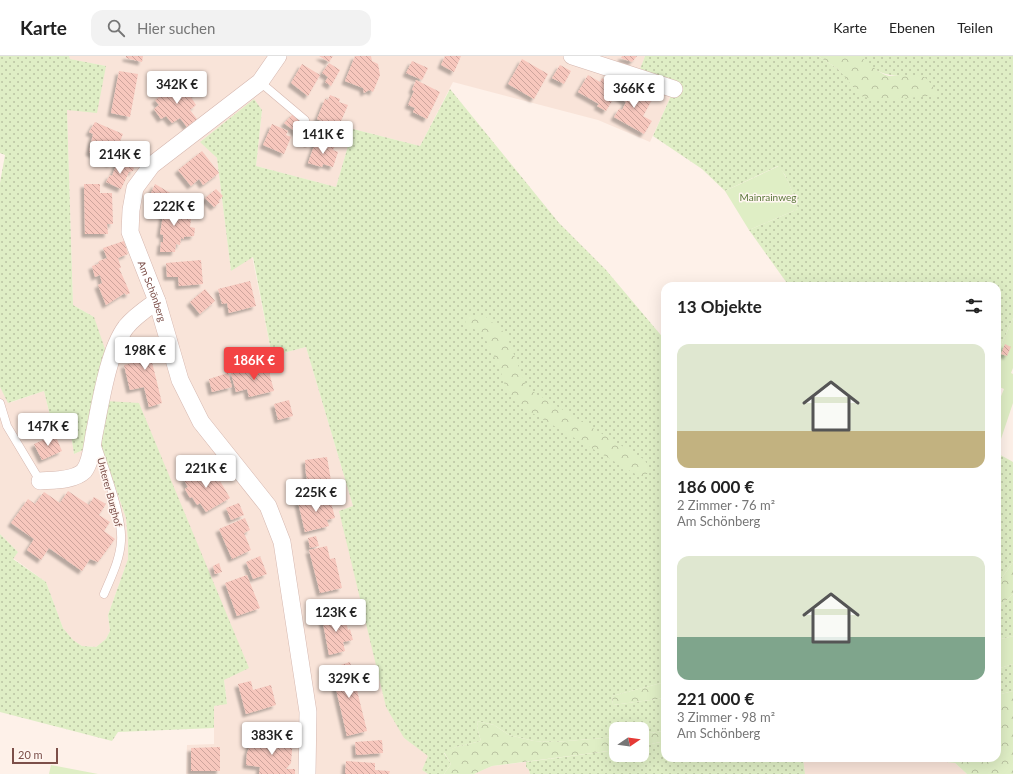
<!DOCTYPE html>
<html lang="de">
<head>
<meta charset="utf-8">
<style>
	:root { --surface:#fff; --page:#f2f2f2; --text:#222; --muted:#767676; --line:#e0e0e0; --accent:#f34344 }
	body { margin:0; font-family:Lato,sans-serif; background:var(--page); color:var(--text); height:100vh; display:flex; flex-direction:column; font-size:15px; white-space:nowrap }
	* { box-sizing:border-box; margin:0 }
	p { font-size:13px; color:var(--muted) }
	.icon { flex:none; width:22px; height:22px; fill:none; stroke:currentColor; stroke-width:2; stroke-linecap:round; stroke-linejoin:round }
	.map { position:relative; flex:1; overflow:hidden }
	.details { position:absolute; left:661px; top:226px; width:340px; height:480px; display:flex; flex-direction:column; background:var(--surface); border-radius:12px; box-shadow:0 4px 16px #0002 }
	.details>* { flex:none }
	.needle { width:26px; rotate:77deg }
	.fabs { position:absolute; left:609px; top:666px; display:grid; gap:8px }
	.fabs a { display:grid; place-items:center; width:40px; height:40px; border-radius:8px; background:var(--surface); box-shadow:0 4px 16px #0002; font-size:20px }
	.scale { position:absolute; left:12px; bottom:10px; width:46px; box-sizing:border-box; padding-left:4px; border:2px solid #7c4f49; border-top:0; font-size:11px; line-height:14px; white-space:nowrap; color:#7c4f49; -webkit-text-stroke:3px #fff6f1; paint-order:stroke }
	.price { position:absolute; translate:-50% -34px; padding:0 9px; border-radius:4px; background:#fff; color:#222; font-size:13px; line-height:26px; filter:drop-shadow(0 1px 2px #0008) }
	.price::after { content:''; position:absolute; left:50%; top:24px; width:12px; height:9px; margin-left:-6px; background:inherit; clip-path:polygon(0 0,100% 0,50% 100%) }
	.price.current { background:var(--accent); color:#fff }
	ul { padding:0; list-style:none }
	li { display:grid; align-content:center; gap:8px; height:212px; padding:0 16px }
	li span { display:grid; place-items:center; height:124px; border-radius:12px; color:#555 }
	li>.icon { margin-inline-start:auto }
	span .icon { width:72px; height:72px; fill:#fffc; stroke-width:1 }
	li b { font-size:17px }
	h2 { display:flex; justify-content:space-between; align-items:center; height:48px; padding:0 16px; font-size:17px }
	header { display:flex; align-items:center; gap:24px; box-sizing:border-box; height:56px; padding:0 20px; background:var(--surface); border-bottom:1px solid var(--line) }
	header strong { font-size:19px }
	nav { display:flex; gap:22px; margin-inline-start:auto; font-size:14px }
	.search { width:280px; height:36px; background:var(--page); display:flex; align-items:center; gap:10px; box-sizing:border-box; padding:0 14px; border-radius:12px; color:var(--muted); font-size:15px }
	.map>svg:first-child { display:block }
	.residential { fill:#f9e4d9 }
	.grass { fill:url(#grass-dots) }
	.forest { fill:url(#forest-crowns) }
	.green { fill:#dfeec5 }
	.building { fill:url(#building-back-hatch); filter:url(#shadow) }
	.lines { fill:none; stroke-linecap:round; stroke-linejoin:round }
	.service-casing { stroke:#d5b7af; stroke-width:9 }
	.minor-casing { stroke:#d5b7af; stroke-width:18 }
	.service { stroke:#fff; stroke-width:8 }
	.minor { stroke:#fff; stroke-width:17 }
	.labels { text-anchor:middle; stroke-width:3; stroke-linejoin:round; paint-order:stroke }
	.park-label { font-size:10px; fill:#5a773a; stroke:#fff6f1 }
	.street-label { font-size:10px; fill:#7c4f49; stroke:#fff6f1 }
</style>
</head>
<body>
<header>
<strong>Karte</strong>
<div class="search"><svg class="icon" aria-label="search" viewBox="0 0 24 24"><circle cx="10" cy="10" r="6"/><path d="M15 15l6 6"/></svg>Hier suchen</div>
<nav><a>Karte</a><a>Ebenen</a><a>Teilen</a></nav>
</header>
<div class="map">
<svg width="1013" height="718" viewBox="0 0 1013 718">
	<defs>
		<pattern id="grass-dots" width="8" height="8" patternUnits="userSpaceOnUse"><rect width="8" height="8" fill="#dfeec5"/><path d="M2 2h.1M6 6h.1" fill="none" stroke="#bac3a2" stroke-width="1.8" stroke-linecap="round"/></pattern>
		<pattern id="forest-crowns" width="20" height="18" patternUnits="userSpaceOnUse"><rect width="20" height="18" fill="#dfeec5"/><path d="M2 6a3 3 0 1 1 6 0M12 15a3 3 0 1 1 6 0" fill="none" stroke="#bac3a2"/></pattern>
		<pattern id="building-back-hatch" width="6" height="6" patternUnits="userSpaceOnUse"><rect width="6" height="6" fill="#f7c7bd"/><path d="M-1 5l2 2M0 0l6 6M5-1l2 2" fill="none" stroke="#cda49c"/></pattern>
		<filter id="shadow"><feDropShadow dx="-3.5" dy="3.5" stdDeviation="1" flood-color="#0004"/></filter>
	</defs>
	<rect width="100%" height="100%" fill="#fef1e9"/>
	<path class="residential" d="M 69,0 L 645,0 L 639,16 L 674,33 L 650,86 L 598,64 L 453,26 L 420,90 L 353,73 L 336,131 L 256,110 L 262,54 L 254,44 L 201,85 L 217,102 L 231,215 L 252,200 L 272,300 L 306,291 L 353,450 L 339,455 L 404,682 L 429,700 L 422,714 L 428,718 L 186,718 L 187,689 L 214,688 L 214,650 L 227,647 L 224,624 L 147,368 L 139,347 L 98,381 L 126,462 L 128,485 L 128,503 L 108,559 L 110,575 L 106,583 L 96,591 L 82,590 L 73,584 L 63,572 L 46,526 L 13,502 L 18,496 L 0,478 L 0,331 L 9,347 L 44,335 L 53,372 L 70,371 L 74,398 L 83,394 L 94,261 L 73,249 L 67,54 L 106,10 L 69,3 Z
		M 803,702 L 913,702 L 955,707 L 967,718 L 805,718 Z
		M 526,706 L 526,711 L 529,714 L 530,718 L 474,718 L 492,710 Z"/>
	<path class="grass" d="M 0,0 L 69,0 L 70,3 L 106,10 L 97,57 L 67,54 L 73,249 L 94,261 L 106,296 L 83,394 L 74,398 L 70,372 L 53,372 L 44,335 L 8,347 L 0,331 L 0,127 L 5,99 L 0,97 Z
		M 645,0 L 818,0 L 838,13 L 848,23 L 917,18 C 884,21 883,20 857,0 L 1013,0 L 1013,262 L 997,299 L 997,230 L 789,230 L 749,174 L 798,153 L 793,137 L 785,119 L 778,110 L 725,135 L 702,113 L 653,80 L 674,33 L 639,16 Z
		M 450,33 L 559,167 L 606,214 L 665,284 L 665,626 L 612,640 L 613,649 L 665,642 L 665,675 L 642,678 L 642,673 L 616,673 L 616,681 L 555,686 L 534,685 L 509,679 L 494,669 L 477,665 L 478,675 L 481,685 L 456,691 L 444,697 L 451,708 L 444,718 L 428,718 L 422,714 L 428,700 L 404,682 L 386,651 L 339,455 L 353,450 L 306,291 L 272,300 L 253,201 L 231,215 L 217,102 L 200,86 L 254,43 L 262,54 L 256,110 L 336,131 L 353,73 L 420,90 Z
		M 106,345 L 139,347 L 249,612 L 224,624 L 227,648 L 214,650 L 214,672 L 118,676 L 112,685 L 0,656 L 0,478 L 18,496 L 13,503 L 46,526 L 63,572 L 73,584 L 82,590 L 96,591 L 106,583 L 110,575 L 108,559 L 128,503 L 128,485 L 126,462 L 98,381 Z
		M 997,397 L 1013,406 L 1013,506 L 997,529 Z
		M 1013,538 L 1013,580 L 997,584 L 997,553 Z
		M 1013,608 L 1013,635 L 997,639 L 997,613 Z
		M 665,685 L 665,702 L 803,702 L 805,718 L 530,718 L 529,714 L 526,711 L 526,706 L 616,694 L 616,699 L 642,699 L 642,690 Z"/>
	<path class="forest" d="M 818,0 C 827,0 850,0 858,0 C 869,5 876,17 889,20 C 912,25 922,6 937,39 L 879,45 L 861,40 L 838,13 Z
		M 466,259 L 486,261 L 506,278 L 527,332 L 645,404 L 649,413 L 646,421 L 637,419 L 517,348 L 507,337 L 500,313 L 482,276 L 465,270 Z
		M 1013,506 L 1013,538 L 997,553 L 997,529 Z
		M 665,626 L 665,642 L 613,649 L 612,640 Z
		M 1013,635 L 1013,718 L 967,718 L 955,707 L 913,702 L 997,702 L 997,639 Z
		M 477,665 L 494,669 L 509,679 L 534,685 L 555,686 L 616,681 L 616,694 L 492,710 L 474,718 L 444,718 L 451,708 L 444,696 L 456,691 L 481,685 L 478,675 Z
		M 665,675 L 665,685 L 642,690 L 642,678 Z"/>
	<path class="green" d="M 779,110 C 788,123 794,138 798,153 L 749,174 L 725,135 Z
		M 1013,262 L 1013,312 L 1011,317 L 1013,318 L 1013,347 L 997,395 L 997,350 L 1004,333 L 997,330 L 997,299 Z
		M 1013,580 L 1013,608 L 997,613 L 997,584 Z
		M 51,709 L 98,718 L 49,718 Z"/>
	<path class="building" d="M 126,0 L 143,0 L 142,6 L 126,2 Z
		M 319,0 L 333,0 L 329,6 Z
		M 355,0 L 371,0 L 372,5 L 378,8 L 380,19 L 373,36 L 369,34 L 364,37 L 363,32 L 345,25 Z
		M 445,0 L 461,0 L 454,16 L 441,9 Z
		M 622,0 L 637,0 L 632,6 L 621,2 Z
		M 522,3 L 548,18 L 534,43 L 508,28 Z
		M 412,5 L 428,12 L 422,24 L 406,17 Z
		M 329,7 L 340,14 L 331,30 L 325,26 L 328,21 L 322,17 Z
		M 302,8 L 320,19 L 308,40 L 291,27 Z
		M 560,9 L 571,15 L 564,28 L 552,22 Z
		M 119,15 L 138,18 L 130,61 L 111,57 Z
		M 588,19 L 600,26 L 602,22 L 619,33 L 606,55 L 597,50 L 599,48 L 578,36 Z
		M 416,24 L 440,36 L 427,63 L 413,56 L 415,52 L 408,49 L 414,35 L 412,34 Z
		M 626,25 L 635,31 L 633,33 L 652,44 L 643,60 L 652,65 L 644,78 L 614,61 L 619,53 L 622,54 L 626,46 L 617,40 Z
		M 179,26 L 183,32 L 189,28 L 196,38 L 191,41 L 196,49 L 190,54 L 197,63 L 187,71 L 180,62 L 172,67 L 166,60 L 161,63 L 154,53 L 159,49 L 155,44 Z
		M 330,39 L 340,43 L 339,46 L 348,49 L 338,72 L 317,63 L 325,43 L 328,44 Z
		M 294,57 L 303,66 L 298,78 L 284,67 Z
		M 95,66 L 123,78 L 111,108 L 89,96 L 93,78 L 89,76 Z
		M 272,68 L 288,75 L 286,79 L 291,81 L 284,98 L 263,89 Z
		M 318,72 L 330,79 L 326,86 L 314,79 Z
		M 316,84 L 335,90 L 333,94 L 338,96 L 333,111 L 323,108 L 322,111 L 308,107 Z
		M 202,95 L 219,117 L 203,129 L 199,123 L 191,130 L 178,114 Z
		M 118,104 L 134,112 L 133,115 L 129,116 L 121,133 L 106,126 L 110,119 L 112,120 Z
		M 84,128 L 100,128 L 100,137 L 112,137 L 113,168 L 107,168 L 108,178 L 85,178 Z
		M 155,128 L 172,138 L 169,142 L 151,137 Z
		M 216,133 L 223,140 L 218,145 L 220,146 L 214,151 L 205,142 Z
		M 166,147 L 184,152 L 183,158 L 191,163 L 190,171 L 195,172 L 194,180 L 184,181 L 184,183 L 181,182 L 180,189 L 176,188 L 175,196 L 160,196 L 161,186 L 163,186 L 163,179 L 160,178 L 163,159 L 159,158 L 160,149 L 165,151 Z
		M 124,185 L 128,198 L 118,202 L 121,212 L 119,212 L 130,237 L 126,239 L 125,237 L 106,249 L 98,229 L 102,227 L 100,219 L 95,221 L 92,210 L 98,208 L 99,205 L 107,202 L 103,192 Z
		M 201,204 L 203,228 L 179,230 L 178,221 L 167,221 L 166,207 Z
		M 250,225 L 256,250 L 229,257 L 227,247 L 222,248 L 218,233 Z
		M 205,233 L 215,245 L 200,258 L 190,246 Z
		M 157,283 L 161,300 L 151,302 L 162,347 L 149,351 L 144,331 L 130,334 L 124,309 L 135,306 L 131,290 Z
		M 1005,288 L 1011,291 L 1007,300 L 1001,298 Z
		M 267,308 L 274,335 L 249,341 L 247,333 L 236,336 L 231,317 Z
		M 228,317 L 232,331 L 212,336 L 209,323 Z
		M 289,344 L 293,360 L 278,364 L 274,348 Z
		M 55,379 L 62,395 L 42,404 L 34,388 Z
		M 327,401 L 332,431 L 320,434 L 321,439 L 311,441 L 306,418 L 305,404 Z
		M 199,411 L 201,415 L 209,411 L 218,426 L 220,425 L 230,442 L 206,456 L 200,447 L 197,449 L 192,441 L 190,442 L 185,433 L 188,431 L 184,424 L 196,417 L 194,414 Z
		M 68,435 L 89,449 L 94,441 L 106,448 L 99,459 L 110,466 L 104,475 L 115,483 L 98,506 L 90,503 L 82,515 L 49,492 L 41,504 L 27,494 L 34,483 L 11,467 L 28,443 L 35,448 L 44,436 L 60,447 Z
		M 329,438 L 335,462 L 327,464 L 329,470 L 305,476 L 298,446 Z
		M 239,447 L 244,459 L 231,464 L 226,452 Z
		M 245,462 L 250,474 L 244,477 L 251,494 L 232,503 L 219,473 Z
		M 316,480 L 319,490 L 310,492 L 308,482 Z
		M 327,490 L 330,503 L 335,502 L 342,532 L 320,537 L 309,494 Z
		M 260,500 L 267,518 L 253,523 L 246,506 Z
		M 219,507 L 222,516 L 215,518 L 213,510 Z
		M 247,519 L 260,552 L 237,560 L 225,527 Z
		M 344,557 L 348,574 L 350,573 L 353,584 L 343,586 L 345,595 L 329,599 L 322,562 Z
		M 350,606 L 367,675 L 347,680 L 331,612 Z
		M 251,625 L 253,634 L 271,629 L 276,649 L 246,658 L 238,628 Z
		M 280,679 L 293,682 L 291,707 L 286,713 L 295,713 L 295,718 L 259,718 L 260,711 L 246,709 L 247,697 L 252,684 L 260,687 Z
		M 382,684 L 383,697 L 356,699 L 355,686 Z
		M 220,691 L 220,715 L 191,715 L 191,692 Z
		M 346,705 L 375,707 L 375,714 L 390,715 L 389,718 L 345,718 Z"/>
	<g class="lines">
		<defs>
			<path id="service" d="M 260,26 L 305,64 L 307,72 L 305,87
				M 0,347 L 7,370 L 40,425
				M 96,387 C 104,411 123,462 121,485 C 120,504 111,521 104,538"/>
			<g id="minor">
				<path id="s1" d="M 278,0 L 260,26 L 152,109 L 135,132 L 131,154 L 130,176 L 157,245 L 180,324 L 201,366 L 268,450 L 282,486 L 308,656 L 307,718"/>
				<path d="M 572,0 L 674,33"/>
				<path d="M 40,425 C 52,424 74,425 84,415 C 91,406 92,390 94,379 C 100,350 108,295 126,271 C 135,260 146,253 157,245"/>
			</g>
		</defs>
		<use href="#service" class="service-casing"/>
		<use href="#minor" class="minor-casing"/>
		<use href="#service" class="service"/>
		<use href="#minor" class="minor"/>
	</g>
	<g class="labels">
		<g class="park-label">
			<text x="768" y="145">Mainrainweg</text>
		</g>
		<g class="street-label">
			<text dy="4" stroke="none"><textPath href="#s1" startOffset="304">Am Schönberg</textPath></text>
			<text transform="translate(110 436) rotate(75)" y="4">Unterer Burghof</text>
		</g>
	</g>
</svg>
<div class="fabs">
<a><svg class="needle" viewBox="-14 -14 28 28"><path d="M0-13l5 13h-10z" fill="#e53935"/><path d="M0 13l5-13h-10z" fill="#767676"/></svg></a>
</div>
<div class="scale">20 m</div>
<b class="price" style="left:177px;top:49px">342K €</b>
<b class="price" style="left:634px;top:53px">366K €</b>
<b class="price" style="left:323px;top:99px">141K €</b>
<b class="price" style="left:120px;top:119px">214K €</b>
<b class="price" style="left:174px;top:171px">222K €</b>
<b class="price" style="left:145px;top:315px">198K €</b>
<b class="price current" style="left:254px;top:325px">186K €</b>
<b class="price" style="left:48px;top:391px">147K €</b>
<b class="price" style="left:206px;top:433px">221K €</b>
<b class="price" style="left:316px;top:457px">225K €</b>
<b class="price" style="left:336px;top:577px">123K €</b>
<b class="price" style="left:349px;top:643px">329K €</b>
<b class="price" style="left:272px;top:700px">383K €</b>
<section class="details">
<h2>13 Objekte<svg class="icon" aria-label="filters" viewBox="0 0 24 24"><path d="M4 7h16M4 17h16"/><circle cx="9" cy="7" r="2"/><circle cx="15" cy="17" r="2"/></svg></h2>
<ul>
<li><span style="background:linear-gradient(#dfe7d0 70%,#c2b280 0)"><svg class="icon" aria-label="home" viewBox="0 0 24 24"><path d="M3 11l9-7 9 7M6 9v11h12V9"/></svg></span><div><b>186 000 €</b><p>2 Zimmer · 76 m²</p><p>Am Schönberg</p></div></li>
<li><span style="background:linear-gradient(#dfe7d0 65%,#7fa58c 0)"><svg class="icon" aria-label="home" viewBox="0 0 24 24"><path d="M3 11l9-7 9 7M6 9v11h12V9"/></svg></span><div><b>221 000 €</b><p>3 Zimmer · 98 m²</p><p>Am Schönberg</p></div></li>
</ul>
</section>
</div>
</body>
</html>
